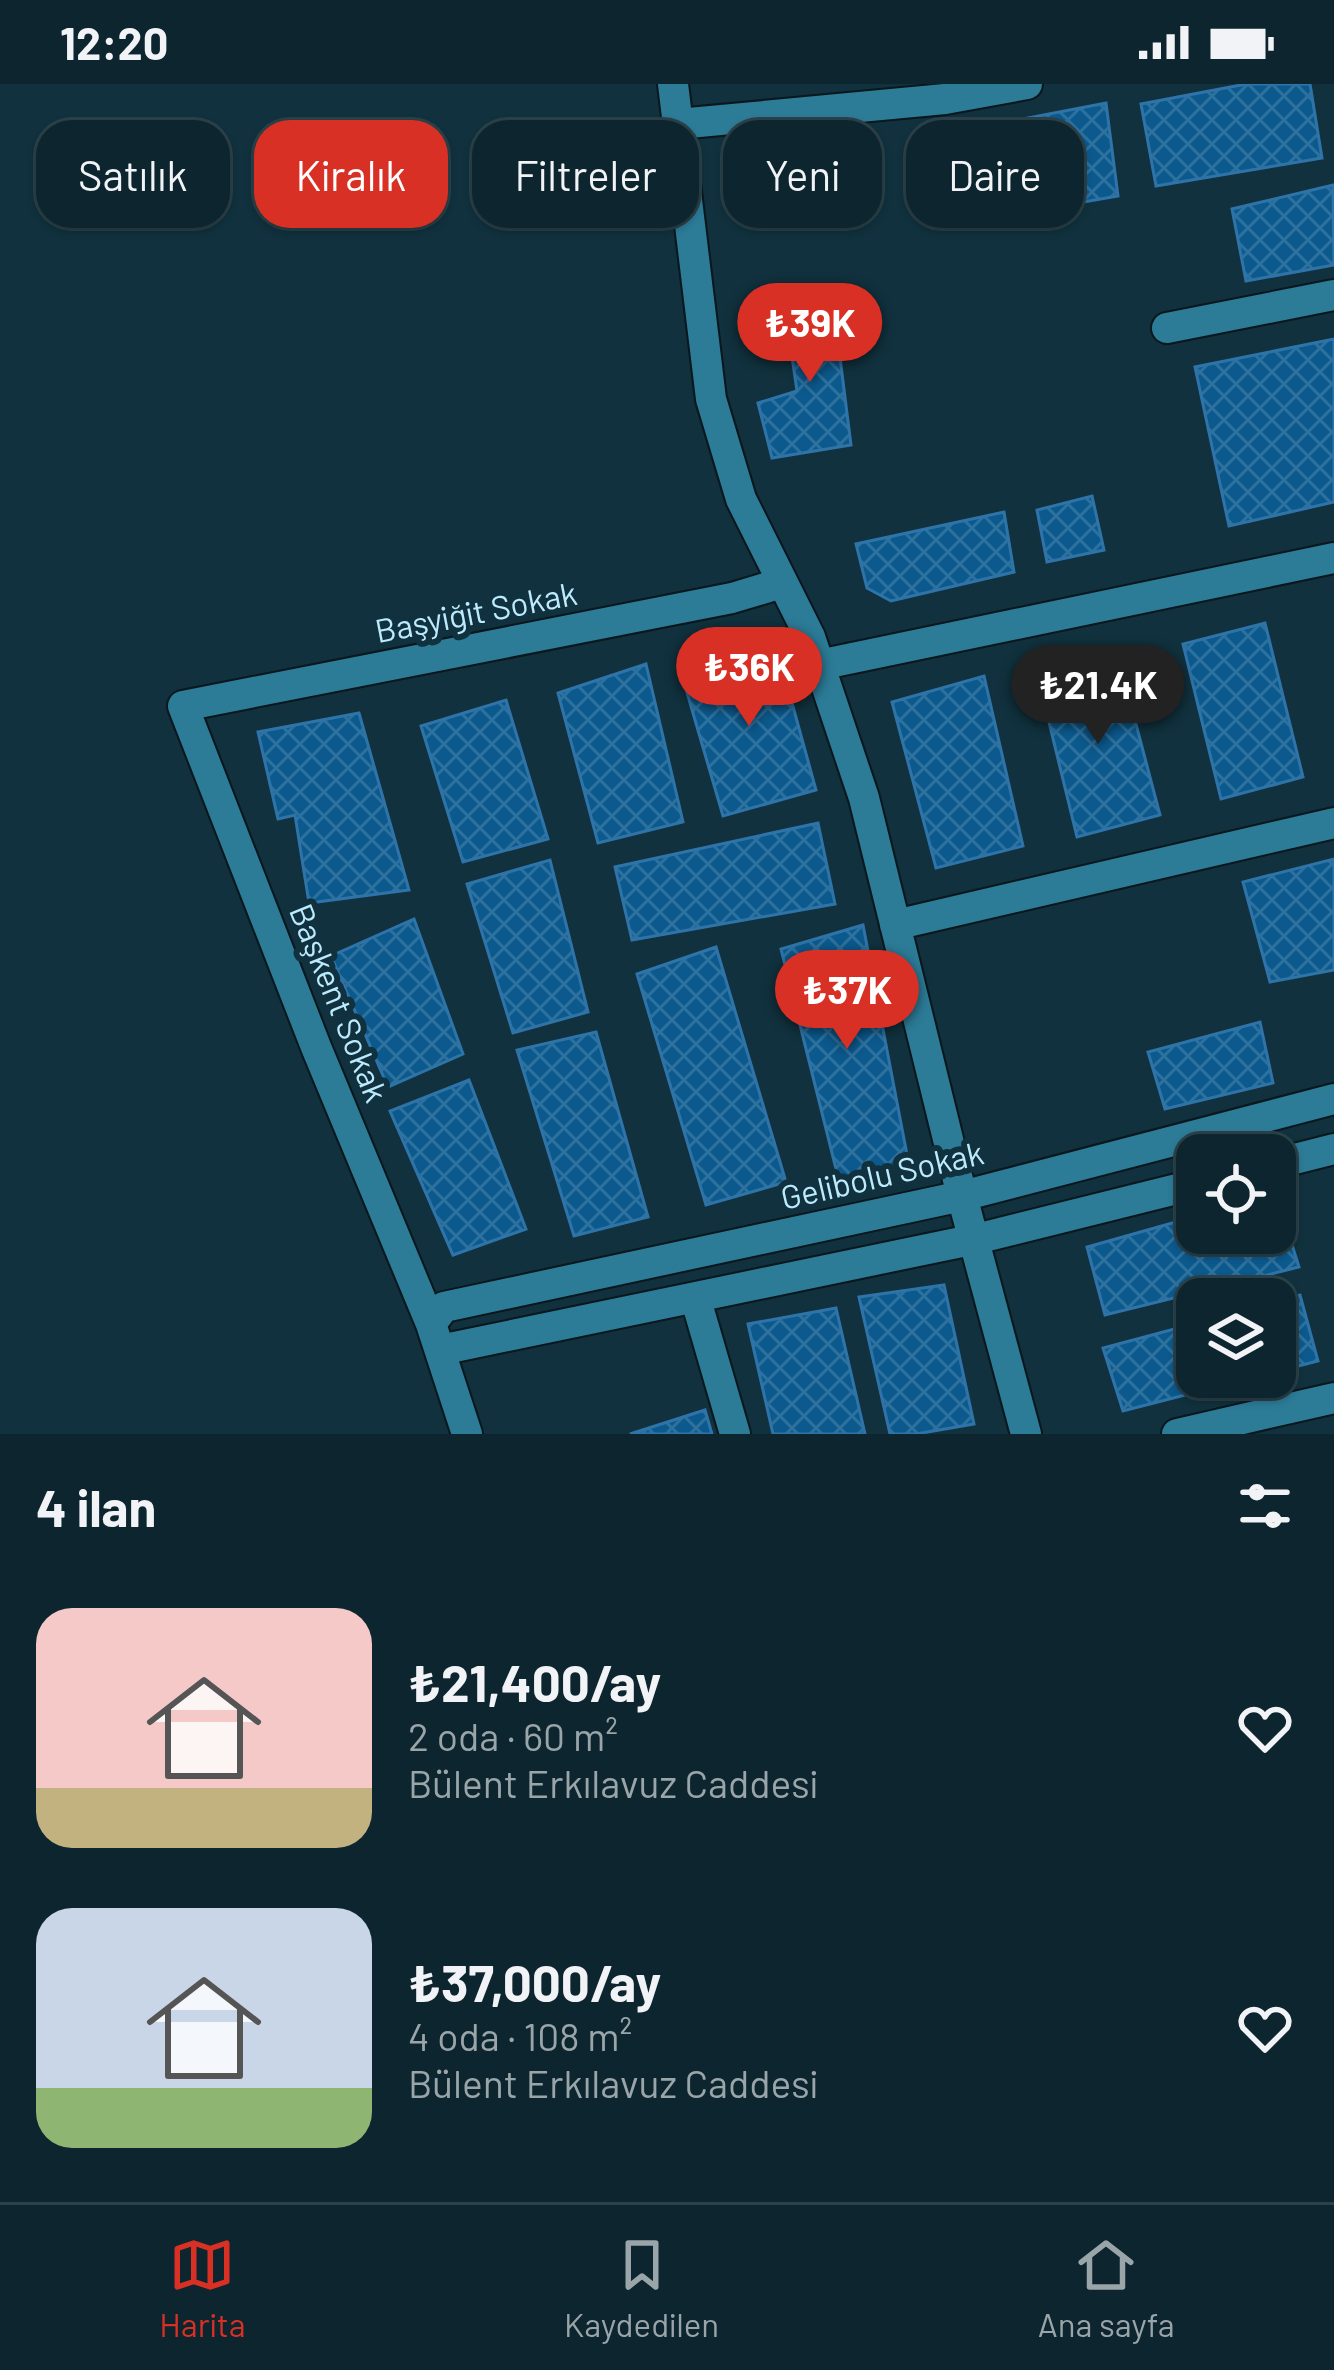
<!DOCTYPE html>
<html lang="tr">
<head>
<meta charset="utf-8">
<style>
	:root { --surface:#0c252e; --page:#1a313a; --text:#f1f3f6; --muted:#9aa5aa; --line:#2c424a; --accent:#d93025 }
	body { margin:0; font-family:Barlow,sans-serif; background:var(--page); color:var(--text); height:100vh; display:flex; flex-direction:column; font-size:45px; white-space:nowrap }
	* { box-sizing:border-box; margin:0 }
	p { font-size:39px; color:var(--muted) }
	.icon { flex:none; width:66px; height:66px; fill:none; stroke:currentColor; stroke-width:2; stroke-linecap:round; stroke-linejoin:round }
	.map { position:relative; height:1350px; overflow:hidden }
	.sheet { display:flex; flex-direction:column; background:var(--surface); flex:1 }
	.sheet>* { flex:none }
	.guide { position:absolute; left:36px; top:36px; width:1263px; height:108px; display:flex; gap:24px }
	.fabs { position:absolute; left:1176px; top:1050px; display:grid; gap:24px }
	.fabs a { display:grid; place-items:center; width:120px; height:120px; border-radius:24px; background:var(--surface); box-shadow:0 3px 9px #0004,0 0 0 3px var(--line); font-size:60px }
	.price { position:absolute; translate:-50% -102px; padding:0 27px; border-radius:42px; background:var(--accent); color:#fff; font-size:39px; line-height:78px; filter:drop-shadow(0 3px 6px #0008) }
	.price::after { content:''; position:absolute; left:50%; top:72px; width:36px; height:27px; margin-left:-18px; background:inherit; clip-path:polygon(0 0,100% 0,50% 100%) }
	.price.selected { background:#222; color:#fff }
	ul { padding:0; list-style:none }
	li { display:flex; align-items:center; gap:36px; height:300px; padding:0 36px }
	li span { display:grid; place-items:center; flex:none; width:336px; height:240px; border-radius:36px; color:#555 }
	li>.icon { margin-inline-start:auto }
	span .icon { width:144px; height:144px; fill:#fffc; stroke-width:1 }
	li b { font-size:51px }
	h2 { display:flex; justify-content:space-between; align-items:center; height:144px; padding:0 36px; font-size:51px }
	.tag { padding:0 42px; border-radius:36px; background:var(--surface); box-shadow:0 3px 9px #0004,0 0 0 3px var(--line); font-size:42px; line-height:108px }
	.tag.selected { background:var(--accent); color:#fff }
	.status { display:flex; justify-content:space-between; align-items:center; height:84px; padding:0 60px; background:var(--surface); direction:ltr }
	.status svg { height:33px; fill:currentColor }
	.tab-bar { display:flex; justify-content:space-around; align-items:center; height:168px; border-top:3px solid var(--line); background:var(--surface); font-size:33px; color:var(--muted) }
	.tab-bar a { display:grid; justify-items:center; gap:6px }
	.tab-bar .selected { color:var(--accent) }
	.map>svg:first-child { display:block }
	.building { fill:url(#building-cross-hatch); stroke:#2f74a9; stroke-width:3 }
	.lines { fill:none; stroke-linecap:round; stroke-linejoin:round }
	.minor-casing { stroke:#0a171c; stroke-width:34 }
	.minor { stroke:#2c7b97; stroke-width:30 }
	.labels { text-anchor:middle; stroke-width:12; stroke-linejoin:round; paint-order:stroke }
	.street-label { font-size:33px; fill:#bdebfe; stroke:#10313d }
</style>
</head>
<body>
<div class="status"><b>12:20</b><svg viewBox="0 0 49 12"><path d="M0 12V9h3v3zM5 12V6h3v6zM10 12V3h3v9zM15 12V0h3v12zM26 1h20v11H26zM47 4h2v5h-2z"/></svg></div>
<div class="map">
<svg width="1334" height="1350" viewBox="0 0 1334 1350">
	<defs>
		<pattern id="building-cross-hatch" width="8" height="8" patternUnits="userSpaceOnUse" patternTransform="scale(3)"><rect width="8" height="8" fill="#0c598d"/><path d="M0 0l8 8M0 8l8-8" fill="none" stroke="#2d719e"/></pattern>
	</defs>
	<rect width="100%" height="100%" fill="#10313d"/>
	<path class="building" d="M 1246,0 L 1310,0 L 1322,74 L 1156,102 L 1141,20 Z
		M 1106,19 L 1118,112 L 933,144 L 919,55 Z
		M 1333,101 L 1334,181 L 1246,197 L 1232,125 Z
		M 832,210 L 851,361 L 772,374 L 758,319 L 797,307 L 784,218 Z
		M 1334,255 L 1334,418 L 1229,442 L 1195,283 Z
		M 1092,412 L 1104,466 L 1047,478 L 1037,426 Z
		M 1004,428 L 1014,488 L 891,517 L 867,504 L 856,460 Z
		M 1265,539 L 1303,693 L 1221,715 L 1183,560 Z
		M 775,557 L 816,706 L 723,732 L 681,588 Z
		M 1118,572 L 1160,731 L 1077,753 L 1038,593 Z
		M 646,580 L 683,738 L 598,759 L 558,609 Z
		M 984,592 L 1023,762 L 936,784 L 892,618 Z
		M 506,616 L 548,755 L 463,778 L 421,642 Z
		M 359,629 L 409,806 L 309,819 L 295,731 L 278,735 L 258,648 Z
		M 818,739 L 835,820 L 632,856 L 615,783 Z
		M 1334,775 L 1334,886 L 1270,898 L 1243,798 Z
		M 550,776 L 588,928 L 513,949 L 467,800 Z
		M 414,835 L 463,970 L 388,1003 L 331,872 Z
		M 863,841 L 909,1081 L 839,1097 L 781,865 Z
		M 716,863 L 786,1098 L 706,1121 L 637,890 Z
		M 1260,938 L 1273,999 L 1165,1025 L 1148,968 Z
		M 596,948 L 648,1133 L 574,1152 L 517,966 Z
		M 469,996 L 526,1145 L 453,1171 L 390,1027 Z
		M 1276,1110 L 1299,1183 L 1105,1231 L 1087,1163 L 1197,1132 L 1197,1149 L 1275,1149 Z
		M 944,1201 L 974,1340 L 916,1350 L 890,1350 L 859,1213 Z
		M 1300,1211 L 1318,1277 L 1275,1288 L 1275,1218 Z
		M 836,1224 L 865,1350 L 773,1350 L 748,1240 Z
		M 1197,1239 L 1197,1293 L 1255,1293 L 1123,1327 L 1103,1264 Z
		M 705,1326 L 712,1350 L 630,1350 Z"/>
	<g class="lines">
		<defs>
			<path id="minor" d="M 673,0 L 711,315 L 741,415 L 810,553 L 864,714 L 962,1112 L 1026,1350
				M 678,40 L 945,15 L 1027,0
				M 1167,244 L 1334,211
				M 819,581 L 1334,474
				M 895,841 L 1334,739
				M 1275,1080 L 1334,1065
				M 696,1216 L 735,1350
				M 431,1240 L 316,963 L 183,622 L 732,514 L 782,499
				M 440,1266 L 976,1155 L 1197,1100
				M 467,1350 L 431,1240 L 444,1223 L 962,1112 L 1334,1015
				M 1177,1350 L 1334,1314"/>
		</defs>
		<use href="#minor" class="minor-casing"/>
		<use href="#minor" class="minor"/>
	</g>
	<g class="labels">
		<g class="street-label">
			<text transform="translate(476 528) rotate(-11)" y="12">Başyiğit Sokak</text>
			<text transform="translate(339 919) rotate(68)" y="12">Başkent Sokak</text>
			<text transform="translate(882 1091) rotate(-13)" y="12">Gelibolu Sokak</text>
		</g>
	</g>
</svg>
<div class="fabs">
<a><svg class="icon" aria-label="locate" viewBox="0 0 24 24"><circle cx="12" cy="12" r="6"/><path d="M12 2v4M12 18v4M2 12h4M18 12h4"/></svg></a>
<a><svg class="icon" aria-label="layers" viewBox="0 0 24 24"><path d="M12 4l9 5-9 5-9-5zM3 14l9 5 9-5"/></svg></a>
</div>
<b class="price" style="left:810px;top:301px">₺39K</b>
<b class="price" style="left:749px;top:645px">₺36K</b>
<b class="price selected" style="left:1098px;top:663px">₺21.4K</b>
<b class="price" style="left:847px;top:968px">₺37K</b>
<div class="guide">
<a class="tag">Satılık</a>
<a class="tag selected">Kiralık</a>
<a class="tag">Filtreler</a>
<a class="tag">Yeni</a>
<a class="tag">Daire</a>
</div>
</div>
<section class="sheet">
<h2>4 ilan<svg class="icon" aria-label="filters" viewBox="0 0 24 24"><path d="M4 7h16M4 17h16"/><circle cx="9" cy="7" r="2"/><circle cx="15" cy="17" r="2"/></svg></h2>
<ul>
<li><span style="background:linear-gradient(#f6c9c9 75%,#c2b280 0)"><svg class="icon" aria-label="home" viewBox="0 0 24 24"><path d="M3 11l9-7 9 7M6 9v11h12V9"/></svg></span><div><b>₺21,400/ay</b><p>2 oda · 60 m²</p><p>Bülent Erkılavuz Caddesi</p></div><svg class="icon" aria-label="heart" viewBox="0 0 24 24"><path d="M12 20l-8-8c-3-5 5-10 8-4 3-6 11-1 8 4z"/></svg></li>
<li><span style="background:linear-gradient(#c9d6e8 75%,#8fb573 0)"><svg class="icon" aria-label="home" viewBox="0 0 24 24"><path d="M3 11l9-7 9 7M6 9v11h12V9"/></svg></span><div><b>₺37,000/ay</b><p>4 oda · 108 m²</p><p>Bülent Erkılavuz Caddesi</p></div><svg class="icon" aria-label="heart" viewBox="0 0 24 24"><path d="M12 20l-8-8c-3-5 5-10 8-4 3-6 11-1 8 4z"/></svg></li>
</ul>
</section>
<nav class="tab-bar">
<a class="selected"><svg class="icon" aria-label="map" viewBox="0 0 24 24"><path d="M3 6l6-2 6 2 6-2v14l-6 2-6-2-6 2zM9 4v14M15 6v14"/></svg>Harita</a>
<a><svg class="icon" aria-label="saved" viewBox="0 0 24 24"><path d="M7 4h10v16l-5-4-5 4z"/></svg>Kaydedilen</a>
<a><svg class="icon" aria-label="home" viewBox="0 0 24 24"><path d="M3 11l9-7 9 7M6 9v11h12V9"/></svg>Ana sayfa</a>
</nav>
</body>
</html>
